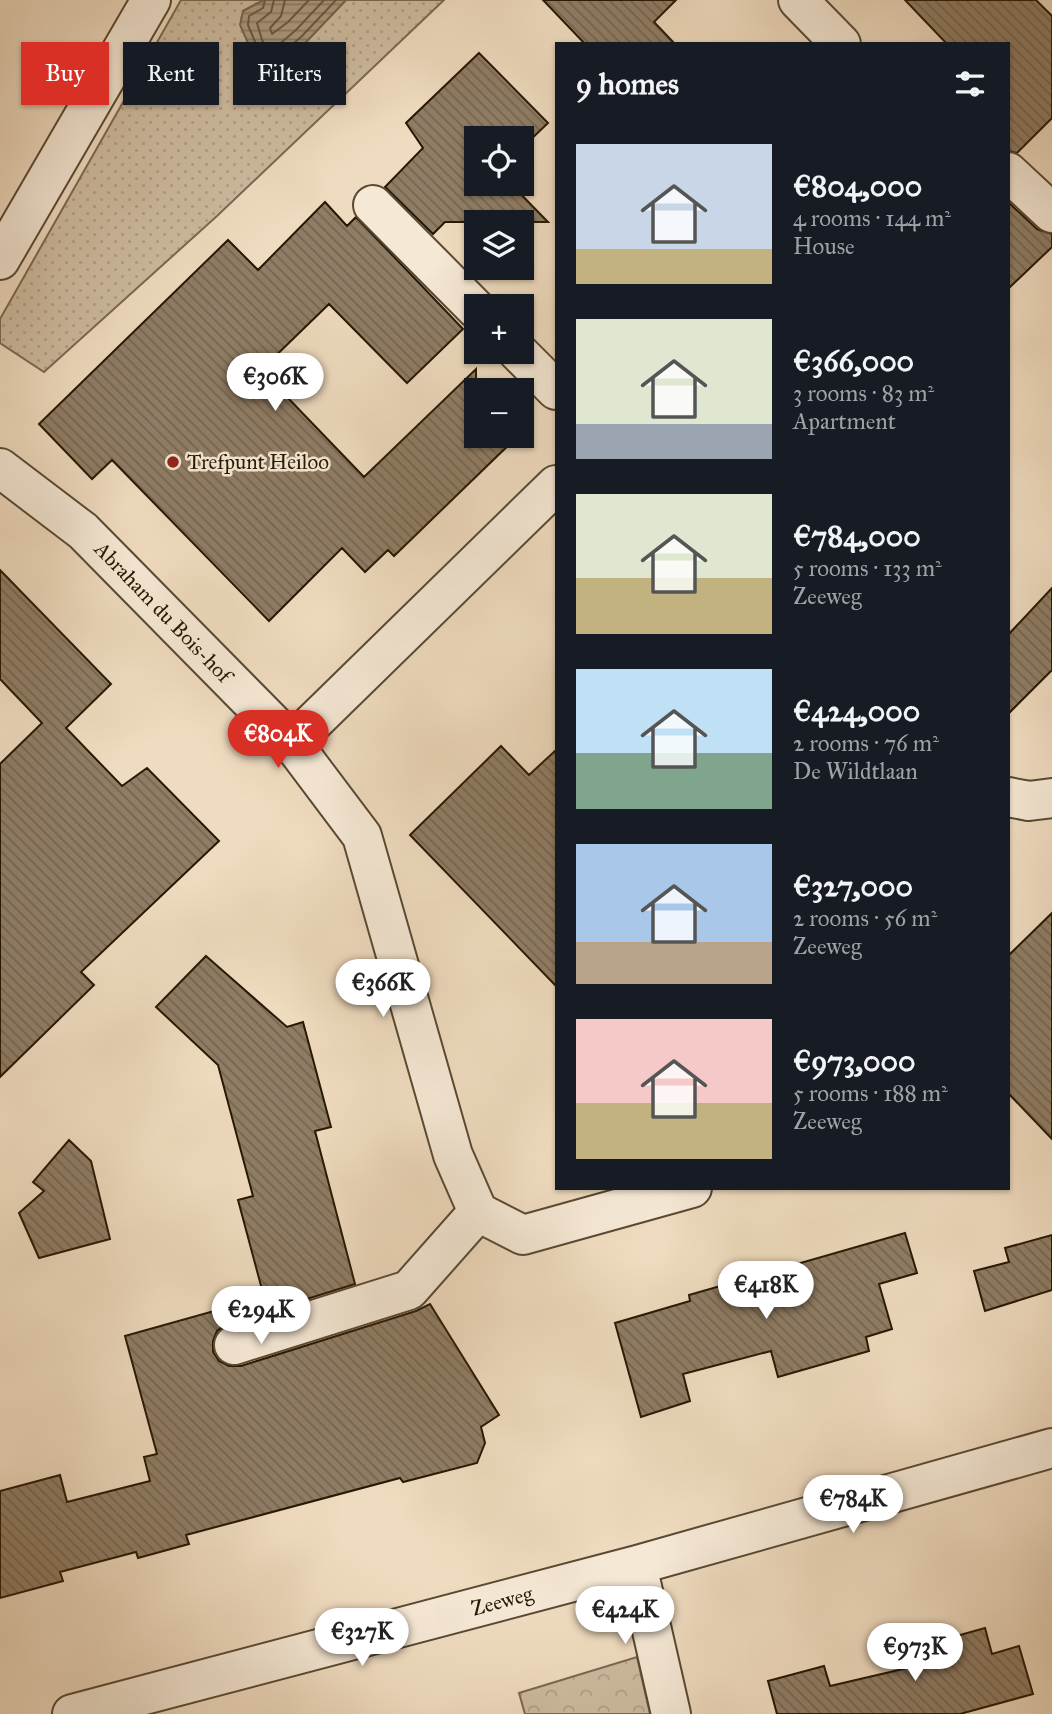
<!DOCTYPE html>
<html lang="en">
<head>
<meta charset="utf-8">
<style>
	:root { --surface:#171b24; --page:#242831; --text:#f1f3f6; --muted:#9ea1a6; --accent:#d93025 }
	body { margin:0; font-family:"IM FELL Great Primer",serif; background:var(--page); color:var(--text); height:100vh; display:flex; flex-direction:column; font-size:26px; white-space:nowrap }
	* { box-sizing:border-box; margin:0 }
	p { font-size:23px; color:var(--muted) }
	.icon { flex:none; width:38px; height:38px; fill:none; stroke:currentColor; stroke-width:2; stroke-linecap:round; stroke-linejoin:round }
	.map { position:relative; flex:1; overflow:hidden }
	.panel { position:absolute; left:555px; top:42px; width:455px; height:1148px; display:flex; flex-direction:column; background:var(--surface); border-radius:0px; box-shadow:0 2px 5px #0004 }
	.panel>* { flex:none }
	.guide { position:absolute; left:21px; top:42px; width:429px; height:63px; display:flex; gap:14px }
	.buttons { position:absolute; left:464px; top:126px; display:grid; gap:14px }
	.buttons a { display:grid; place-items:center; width:70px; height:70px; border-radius:0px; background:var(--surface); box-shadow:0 2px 5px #0004; font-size:35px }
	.price { position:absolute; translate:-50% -60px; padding:0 16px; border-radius:24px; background:#fff; color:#222; font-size:23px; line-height:46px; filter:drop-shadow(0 2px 4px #0008) }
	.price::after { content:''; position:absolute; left:50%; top:42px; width:21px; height:16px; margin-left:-10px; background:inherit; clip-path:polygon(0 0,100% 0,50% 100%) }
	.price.on { background:var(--accent); color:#fff }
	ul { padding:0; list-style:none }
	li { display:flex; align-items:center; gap:21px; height:175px; padding:0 21px }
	li span { display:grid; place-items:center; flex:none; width:196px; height:140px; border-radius:0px; color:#555 }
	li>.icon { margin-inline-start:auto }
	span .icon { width:84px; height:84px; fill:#fffc; stroke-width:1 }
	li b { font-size:30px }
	h2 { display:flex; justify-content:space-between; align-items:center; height:84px; padding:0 21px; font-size:30px }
	.chip { padding:0 24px; border-radius:0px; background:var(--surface); box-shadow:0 2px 5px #0004; font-size:24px; line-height:63px }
	.chip.on { background:var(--accent); color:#fff }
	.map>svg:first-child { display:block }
	.grass { fill:url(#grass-dots); stroke:#7a6951; stroke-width:2 }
	.forest { fill:url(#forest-crowns); stroke:#7a6951; stroke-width:2 }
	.water { fill:url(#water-rules); stroke:#76654d; stroke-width:2 }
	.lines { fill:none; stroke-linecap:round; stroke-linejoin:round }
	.shore { stroke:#695841; stroke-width:2 }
	.building { fill:url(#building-back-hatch); stroke:#271803; stroke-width:2 }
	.minor-casing { stroke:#594932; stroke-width:42 }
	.minor { stroke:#f5e8d5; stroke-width:38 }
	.poi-dot { fill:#8f2418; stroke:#f5e8d5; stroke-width:2.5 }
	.labels { text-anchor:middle; stroke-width:5; stroke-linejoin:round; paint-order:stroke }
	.poi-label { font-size:21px; fill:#271803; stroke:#f5e8d5; text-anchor:start }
	.street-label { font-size:21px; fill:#271803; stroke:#f5e8d5 }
</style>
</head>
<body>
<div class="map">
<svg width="1052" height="1714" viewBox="0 0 1052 1714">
	<defs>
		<pattern id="grass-dots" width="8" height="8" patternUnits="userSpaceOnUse" patternTransform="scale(1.75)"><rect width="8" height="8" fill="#cdba9f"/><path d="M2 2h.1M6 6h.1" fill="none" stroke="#b09f87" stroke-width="1.8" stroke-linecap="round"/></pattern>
		<pattern id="forest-crowns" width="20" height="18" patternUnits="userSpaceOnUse" patternTransform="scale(1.75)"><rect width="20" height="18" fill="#cdba9f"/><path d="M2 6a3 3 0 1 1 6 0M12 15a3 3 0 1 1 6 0" fill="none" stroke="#b09f87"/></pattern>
		<pattern id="water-rules" width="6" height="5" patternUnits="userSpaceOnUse" patternTransform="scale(1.75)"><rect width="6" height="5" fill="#ab997f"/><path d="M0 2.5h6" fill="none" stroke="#8b7c66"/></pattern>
		<pattern id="building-back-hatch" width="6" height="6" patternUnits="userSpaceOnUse" patternTransform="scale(1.75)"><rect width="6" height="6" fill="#8f7d65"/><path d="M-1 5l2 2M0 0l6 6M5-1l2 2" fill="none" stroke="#756551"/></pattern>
	</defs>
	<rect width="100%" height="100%" fill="#efdbbf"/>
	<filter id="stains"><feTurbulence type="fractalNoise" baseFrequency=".00286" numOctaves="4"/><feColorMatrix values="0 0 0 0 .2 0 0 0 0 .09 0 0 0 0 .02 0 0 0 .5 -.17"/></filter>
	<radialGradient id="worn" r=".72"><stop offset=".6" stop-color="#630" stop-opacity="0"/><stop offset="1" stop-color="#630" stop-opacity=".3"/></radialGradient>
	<path class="grass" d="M 181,0 L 264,0 L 243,11 L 273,72 L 307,41 L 346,0 L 444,0 L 217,216 L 44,372 L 0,343 L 0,319 Z"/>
	<path class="forest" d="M 637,1657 L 650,1714 L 525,1714 L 519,1693 Z"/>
	<path class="water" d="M 264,0 L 346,0 L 307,41 L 273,72 L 259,68 L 240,25 L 243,11 Z"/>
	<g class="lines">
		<path class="shore" d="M 265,0 L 263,8 L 249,16 L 248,25 L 263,61 L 270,64 L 302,36 L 336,0
			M 274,0 L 271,12 L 257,23 L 262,40 L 270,52 L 296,30 L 324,0
			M 285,0 L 281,16 L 270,28 L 272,34 L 288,22 L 309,0"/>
	</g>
	<path class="building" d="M 543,0 L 676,0 L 654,22 L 675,44 L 585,44 Z
		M 905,0 L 1036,0 L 1052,16 L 1052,118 L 1017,153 L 1008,151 L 1008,44 L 947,44 Z
		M 479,53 L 548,123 L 522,148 L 522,138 L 476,138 L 476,184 L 511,184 L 548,222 L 445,222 L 433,234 L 385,187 L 423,148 L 406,123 Z
		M 325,202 L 347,226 L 356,217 L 463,329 L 407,383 L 329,304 L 261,370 L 364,477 L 476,369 L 476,436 L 518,436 L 394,556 L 388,550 L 365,572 L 342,548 L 269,621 L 112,460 L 92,479 L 39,424 L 228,240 L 258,270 Z
		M 1008,202 L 1037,229 L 1052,234 L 1052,247 L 1008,289 Z
		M 0,570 L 111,684 L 66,728 L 122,786 L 147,768 L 219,841 L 81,972 L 94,985 L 0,1077 L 0,764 L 42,723 L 0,679 Z
		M 1052,588 L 1052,670 L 1008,714 L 1008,635 Z
		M 501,746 L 529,775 L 556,750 L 556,986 L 410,835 Z
		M 1052,913 L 1052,1139 L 1008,1093 L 1008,956 Z
		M 206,956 L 287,1027 L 303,1022 L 331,1127 L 315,1131 L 355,1284 L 227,1324 L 217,1331 L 213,1341 L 213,1352 L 219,1361 L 229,1366 L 241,1366 L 416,1311 L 430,1304 L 499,1415 L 481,1427 L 485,1443 L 477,1463 L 403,1482 L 400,1478 L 186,1535 L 189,1544 L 138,1558 L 136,1552 L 60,1572 L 63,1581 L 0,1598 L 0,1491 L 60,1475 L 67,1502 L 150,1481 L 144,1457 L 157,1454 L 125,1336 L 264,1297 L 238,1200 L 253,1196 L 218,1065 L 156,1007 Z
		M 69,1140 L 91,1161 L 110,1239 L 39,1258 L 19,1213 L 44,1191 L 33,1182 Z
		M 905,1233 L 917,1273 L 879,1284 L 892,1329 L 866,1337 L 869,1351 L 778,1377 L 771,1351 L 683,1374 L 690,1401 L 641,1417 L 615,1323 L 690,1301 L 689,1295 Z
		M 1052,1235 L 1052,1290 L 985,1311 L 974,1271 L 1009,1262 L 1005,1248 Z
		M 985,1628 L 992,1654 L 1019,1646 L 1033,1694 L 960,1714 L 777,1714 L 768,1681 L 824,1666 L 830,1686 L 916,1666 L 913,1654 L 930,1649 L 928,1644 Z"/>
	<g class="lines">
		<defs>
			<path id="minor" d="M 798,0 L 841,44
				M 1008,172 L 1052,213
				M 373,205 L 476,309
				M 0,260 L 151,0
				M 518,352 L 556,390
				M 0,468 L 83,531 L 292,743 L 556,485
				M 292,743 L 362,836 L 453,1155 L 478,1212 L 523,1235 L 692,1188
				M 1008,797 L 1029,801 L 1052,798
				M 234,1345 L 409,1290 L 478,1212
				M 637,1565 L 671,1714
				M 72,1714 L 637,1565 L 1052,1448"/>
		</defs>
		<use href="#minor" class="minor-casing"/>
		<use href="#minor" class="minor"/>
	</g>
	<circle class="poi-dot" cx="173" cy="462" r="7"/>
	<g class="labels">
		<g class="poi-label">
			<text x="187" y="469">Trefpunt Heiloo</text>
		</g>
		<g class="street-label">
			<text transform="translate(163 612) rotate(46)" y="7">Abraham du Bois-hof</text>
			<text transform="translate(502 1601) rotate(-15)" y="7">Zeeweg</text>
		</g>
	</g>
	<rect width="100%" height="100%" filter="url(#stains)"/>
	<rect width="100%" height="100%" fill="url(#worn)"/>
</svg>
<div class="buttons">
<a><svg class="icon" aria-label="locate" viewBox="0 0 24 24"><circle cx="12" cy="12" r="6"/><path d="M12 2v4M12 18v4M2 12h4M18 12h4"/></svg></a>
<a><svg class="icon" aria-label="layers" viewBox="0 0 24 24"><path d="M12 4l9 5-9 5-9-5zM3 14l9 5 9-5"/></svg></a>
<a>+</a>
<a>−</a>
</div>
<b class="price" style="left:275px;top:413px">€306K</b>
<b class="price on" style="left:278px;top:770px">€804K</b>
<b class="price" style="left:383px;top:1019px">€366K</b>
<b class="price" style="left:766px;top:1321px">€418K</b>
<b class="price" style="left:261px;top:1346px">€294K</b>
<b class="price" style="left:853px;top:1535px">€784K</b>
<b class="price" style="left:625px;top:1646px">€424K</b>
<b class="price" style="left:362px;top:1668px">€327K</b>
<b class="price" style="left:915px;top:1683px">€973K</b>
<div class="guide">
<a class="chip on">Buy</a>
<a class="chip">Rent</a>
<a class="chip">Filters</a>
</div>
<section class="panel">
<h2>9 homes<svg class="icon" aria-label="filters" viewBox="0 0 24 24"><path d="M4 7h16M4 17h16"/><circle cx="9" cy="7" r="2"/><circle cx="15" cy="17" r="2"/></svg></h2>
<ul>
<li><span style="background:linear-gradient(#c9d6e8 75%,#c2b280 0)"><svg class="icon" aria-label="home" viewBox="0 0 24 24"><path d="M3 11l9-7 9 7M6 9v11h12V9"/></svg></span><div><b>€804,000</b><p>4 rooms · 144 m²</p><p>House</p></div></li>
<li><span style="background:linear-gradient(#dfe7d0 75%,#9aa5b1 0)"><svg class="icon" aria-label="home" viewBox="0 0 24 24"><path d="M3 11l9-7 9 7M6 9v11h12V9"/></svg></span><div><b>€366,000</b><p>3 rooms · 83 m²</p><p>Apartment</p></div></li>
<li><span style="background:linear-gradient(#dfe7d0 60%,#c2b280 0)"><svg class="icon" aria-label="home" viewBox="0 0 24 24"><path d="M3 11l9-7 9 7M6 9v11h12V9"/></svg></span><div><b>€784,000</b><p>5 rooms · 133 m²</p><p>Zeeweg</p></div></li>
<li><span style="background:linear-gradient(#bfe0f5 60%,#7fa58c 0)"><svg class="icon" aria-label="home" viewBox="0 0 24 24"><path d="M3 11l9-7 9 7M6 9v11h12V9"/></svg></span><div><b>€424,000</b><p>2 rooms · 76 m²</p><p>De Wildtlaan</p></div></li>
<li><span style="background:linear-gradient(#a9c7e8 70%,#b9a48a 0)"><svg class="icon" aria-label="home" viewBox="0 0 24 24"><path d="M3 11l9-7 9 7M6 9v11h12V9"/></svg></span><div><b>€327,000</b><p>2 rooms · 56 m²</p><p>Zeeweg</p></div></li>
<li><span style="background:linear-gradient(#f6c9c9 60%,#c2b280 0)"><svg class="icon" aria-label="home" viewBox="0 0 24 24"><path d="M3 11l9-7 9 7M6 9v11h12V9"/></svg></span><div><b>€973,000</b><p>5 rooms · 188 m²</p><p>Zeeweg</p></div></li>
</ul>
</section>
</div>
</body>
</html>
